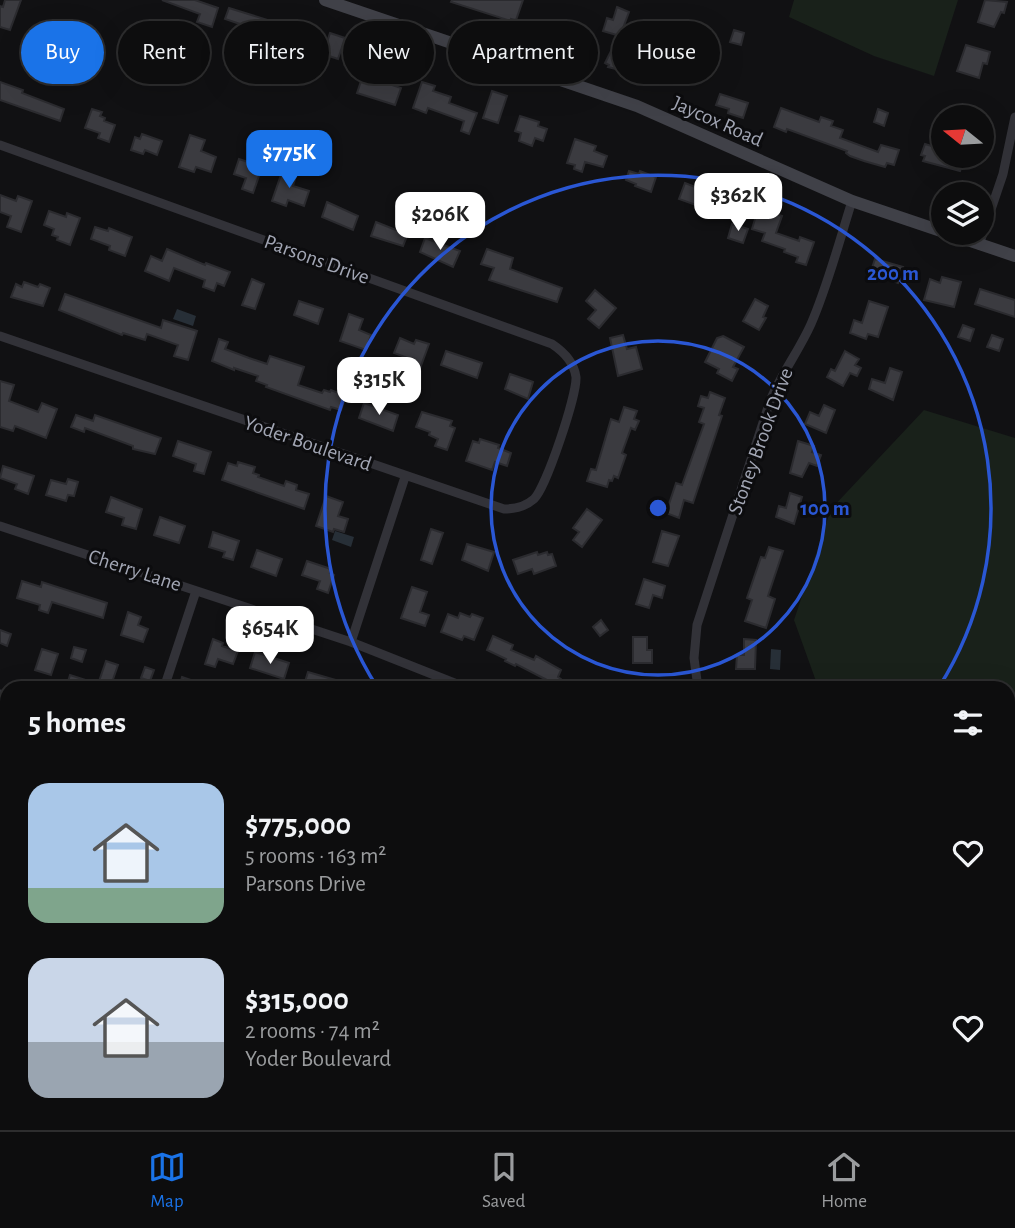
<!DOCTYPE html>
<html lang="en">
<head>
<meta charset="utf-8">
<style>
	:root { --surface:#0d0d0e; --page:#1b1b1c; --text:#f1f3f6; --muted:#9a9c9e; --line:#2d2d2e; --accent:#1a73e8 }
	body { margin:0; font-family:"Alegreya Sans",sans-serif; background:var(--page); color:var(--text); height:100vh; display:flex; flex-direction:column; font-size:26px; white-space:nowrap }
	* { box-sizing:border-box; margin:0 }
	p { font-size:23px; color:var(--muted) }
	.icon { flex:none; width:38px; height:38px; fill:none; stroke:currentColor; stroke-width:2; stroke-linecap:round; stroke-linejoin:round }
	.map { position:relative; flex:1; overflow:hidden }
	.drawer { position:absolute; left:0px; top:681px; width:1015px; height:450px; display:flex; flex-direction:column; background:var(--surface); border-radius:21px 21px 0 0; box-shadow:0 7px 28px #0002,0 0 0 2px var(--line) }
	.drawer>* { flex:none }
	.top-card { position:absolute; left:21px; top:21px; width:973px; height:63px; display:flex; gap:14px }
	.needle { width:46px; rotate:288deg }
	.controls { position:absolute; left:931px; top:105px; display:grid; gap:14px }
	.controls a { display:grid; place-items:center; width:63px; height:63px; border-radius:50%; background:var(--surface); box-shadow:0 7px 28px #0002,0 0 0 2px var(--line); font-size:35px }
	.price { position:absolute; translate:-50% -60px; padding:0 16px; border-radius:14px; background:#fff; color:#222; font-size:23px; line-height:46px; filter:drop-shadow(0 2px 4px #0008) }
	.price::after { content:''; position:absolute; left:50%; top:42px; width:21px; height:16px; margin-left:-10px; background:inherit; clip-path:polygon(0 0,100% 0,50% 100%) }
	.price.current { background:var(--accent); color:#fff }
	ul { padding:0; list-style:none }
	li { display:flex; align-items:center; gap:21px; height:175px; padding:0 28px }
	li span { display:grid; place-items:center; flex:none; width:196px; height:140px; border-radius:21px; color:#555 }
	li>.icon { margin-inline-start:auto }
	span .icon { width:84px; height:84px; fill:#fffc; stroke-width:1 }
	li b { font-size:30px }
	h2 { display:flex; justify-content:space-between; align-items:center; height:84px; padding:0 28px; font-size:30px }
	.tag { padding:0 24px; border-radius:32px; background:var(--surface); box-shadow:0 7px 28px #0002,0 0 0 2px var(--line); font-size:24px; line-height:63px }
	.tag.current { background:var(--accent); color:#fff }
	.dock { display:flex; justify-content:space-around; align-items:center; height:98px; border-top:2px solid var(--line); background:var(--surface); font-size:19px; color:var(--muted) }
	.dock a { display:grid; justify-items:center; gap:4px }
	.dock .current { color:var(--accent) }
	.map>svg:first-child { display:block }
	.green { fill:#19211a }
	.water { fill:#272f37 }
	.building { fill:#3b3b40; stroke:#2b2b2f; stroke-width:2 }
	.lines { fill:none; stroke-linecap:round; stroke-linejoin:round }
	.street { stroke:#323238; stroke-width:9 }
	.secondary { stroke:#404148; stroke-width:12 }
	.ring { fill:none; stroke:#2a57d4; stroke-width:3.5 }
	.labels { text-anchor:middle; stroke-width:6; stroke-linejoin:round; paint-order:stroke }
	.street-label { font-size:21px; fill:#a2a6b4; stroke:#0c0c0e }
	.centre { fill:#2a57d4; stroke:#0c0c0e; stroke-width:3.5 }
	.ring-label { font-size:21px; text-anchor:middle; font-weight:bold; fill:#2a57d4; stroke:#0c0c0e; stroke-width:6; stroke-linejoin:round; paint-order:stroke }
</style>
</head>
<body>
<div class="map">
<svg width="1015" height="1130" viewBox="0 0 1015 1130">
	<rect width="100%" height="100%" fill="#111113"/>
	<path class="green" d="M 794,0 L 958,0 L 934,76 L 874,56 L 789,17 Z
		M 924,410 L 1015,438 L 1015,747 L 1008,745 L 1008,688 L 829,688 L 817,684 L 794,620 L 831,509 Z
		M 0,1089 L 7,1091 L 7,1124 L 106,1124 L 126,1130 L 0,1130 Z
		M 433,1124 L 592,1124 L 611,1130 L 431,1130 Z"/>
	<path class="water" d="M 177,309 L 196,316 L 193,326 L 173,319 Z
		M 335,531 L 354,537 L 351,547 L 332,540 Z
		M 771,649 L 781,650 L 780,670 L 770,669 Z"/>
	<path class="building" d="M 5,0 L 21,0 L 10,30 L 0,27 L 0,6 L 3,7 Z
		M 162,0 L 195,0 L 218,8 L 212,27 L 197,22 L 200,14 Z
		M 452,0 L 523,0 L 516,20 L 511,19 L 511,21 L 451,2 Z
		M 985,0 L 1007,2 L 1004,13 L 1001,12 L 994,27 L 978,22 Z
		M 617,7 L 629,12 L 620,36 L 603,31 L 607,18 L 613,20 Z
		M 229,8 L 290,27 L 290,29 L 298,32 L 296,39 L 301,40 L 298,49 L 238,30 L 240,24 L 225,19 Z
		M 155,23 L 164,26 L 165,23 L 198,36 L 190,59 L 180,56 L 183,47 L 160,39 L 161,36 L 152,33 Z
		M 675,29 L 688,33 L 684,44 L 690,46 L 687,55 L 691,57 L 685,75 L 663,68 Z
		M 734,30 L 744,33 L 741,45 L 730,42 Z
		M 330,33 L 345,38 L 338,59 L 323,54 Z
		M 615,43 L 631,49 L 628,57 L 636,60 L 632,73 L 608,67 L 609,65 L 605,63 Z
		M 966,45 L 990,52 L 987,64 L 983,63 L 979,78 L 957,71 Z
		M 297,54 L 309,59 L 304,73 L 292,68 Z
		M 363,75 L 401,88 L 395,105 L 357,93 Z
		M 0,82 L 23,90 L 22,93 L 64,109 L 60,121 L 0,100 Z
		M 422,82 L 435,86 L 433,91 L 451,97 L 449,103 L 477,113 L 469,134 L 461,131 L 464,121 L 428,108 L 426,113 L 413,108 Z
		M 492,91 L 507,96 L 498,123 L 483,118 Z
		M 720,94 L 748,103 L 743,118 L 728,113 L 729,109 L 716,105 Z
		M 781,108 L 819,122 L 821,117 L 833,121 L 831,126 L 843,130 L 840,138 L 878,152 L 881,145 L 899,150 L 894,165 L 887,163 L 885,167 L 864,161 L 850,156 L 846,153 L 847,151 L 787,129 L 786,132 L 774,127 Z
		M 92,109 L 102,112 L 100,116 L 105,118 L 104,121 L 115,125 L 109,142 L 98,138 L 100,133 L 85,128 Z
		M 878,109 L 888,113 L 884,126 L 874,122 Z
		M 520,116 L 539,122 L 538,126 L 547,129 L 543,141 L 535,138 L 532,146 L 519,141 L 521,133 L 515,131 Z
		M 941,126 L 943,127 L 943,156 L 965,156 L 960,171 L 923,161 L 925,156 L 921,155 L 925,144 L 935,147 Z
		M 142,134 L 162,141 L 157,155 L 145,150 L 143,154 L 131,150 L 135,137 L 140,139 Z
		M 190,135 L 205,140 L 201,151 L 216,157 L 211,172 L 196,167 L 194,172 L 179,167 Z
		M 575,139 L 596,146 L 594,151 L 607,156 L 603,167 L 585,162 L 582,172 L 574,169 L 575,165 L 567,163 Z
		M 253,148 L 267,153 L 253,193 L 242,189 L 246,178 L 234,174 L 239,159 L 248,162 Z
		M 283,169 L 297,173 L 293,186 L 309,191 L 304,206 L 288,200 L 286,206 L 272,201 Z
		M 629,171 L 639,174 L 640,171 L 656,177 L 651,192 L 635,186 L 636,184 L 626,180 Z
		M 685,183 L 703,190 L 702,192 L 712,196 L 707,209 L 679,199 Z
		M 0,195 L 16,201 L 18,196 L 32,201 L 21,232 L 7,227 L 11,216 L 0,212 Z
		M 327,202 L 358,216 L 353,230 L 322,217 Z
		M 758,209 L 782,216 L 776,233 L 799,241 L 800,237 L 814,242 L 806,265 L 796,262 L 798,257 L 784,252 L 785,249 L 762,241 L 765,233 L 752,229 Z
		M 49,211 L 66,217 L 67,213 L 80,218 L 70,245 L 57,240 L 58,237 L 52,235 L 54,229 L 44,225 Z
		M 376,222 L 396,230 L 398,227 L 409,231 L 403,246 L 371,236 Z
		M 732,224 L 748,229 L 743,243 L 728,238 Z
		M 95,227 L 108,231 L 109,228 L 132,237 L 125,256 L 109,250 L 110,246 L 91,239 Z
		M 425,238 L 460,251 L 453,267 L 420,252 Z
		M 167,249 L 205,265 L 206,263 L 230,272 L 224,286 L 217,283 L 214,291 L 203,287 L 205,280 L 174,268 L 169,281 L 145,271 L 151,256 L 162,261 Z
		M 487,249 L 513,258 L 510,269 L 562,288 L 557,302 L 489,280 L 494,268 L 481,264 Z
		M 875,259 L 903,267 L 898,283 L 881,277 L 882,274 L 871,271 Z
		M 942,277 L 961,282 L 954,307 L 924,300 L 930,279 L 940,283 Z
		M 252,279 L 264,284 L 255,309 L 242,305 Z
		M 24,282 L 38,287 L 40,284 L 50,288 L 43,306 L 11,297 L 16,284 L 22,287 Z
		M 980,289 L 1015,300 L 1015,317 L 975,304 Z
		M 595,290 L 616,308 L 599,328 L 588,319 L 596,310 L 586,301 Z
		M 65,294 L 161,328 L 163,320 L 197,331 L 188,360 L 174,356 L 178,345 L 147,334 L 145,340 L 123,333 L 122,335 L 59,310 Z
		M 755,299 L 768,306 L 763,317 L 766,318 L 759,330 L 743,321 Z
		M 299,301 L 323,309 L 318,324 L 294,315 Z
		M 869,301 L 888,307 L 878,337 L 868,334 L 866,339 L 850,333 L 854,320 L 862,323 Z
		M 349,314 L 363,319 L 359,330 L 371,335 L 366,350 L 340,341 Z
		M 963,325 L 974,329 L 970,341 L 958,337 Z
		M 623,335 L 627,349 L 636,347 L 642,369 L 618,376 L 610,338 Z
		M 992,335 L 1003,339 L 999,351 L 987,347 Z
		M 723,336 L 744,347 L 733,367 L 738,369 L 732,381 L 717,373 L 719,369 L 705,362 L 717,338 Z
		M 400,338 L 414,344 L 416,340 L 429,344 L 418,374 L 404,369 L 408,358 L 394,353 Z
		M 219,339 L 228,342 L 225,349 L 249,358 L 267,364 L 270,356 L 304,367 L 298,385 L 322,393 L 324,390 L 330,392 L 331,390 L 346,396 L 341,410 L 331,407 L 330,410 L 266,387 L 267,385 L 256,381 L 258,376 L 234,368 L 234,370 L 212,361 Z
		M 446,351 L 482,363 L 477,378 L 441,365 Z
		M 845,351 L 859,359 L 855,365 L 861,368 L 857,376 L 850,373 L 843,386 L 827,377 L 831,369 L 835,371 Z
		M 890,368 L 902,372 L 893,400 L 869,389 L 872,379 L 885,383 Z
		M 510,374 L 533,382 L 528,399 L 505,389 Z
		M 0,381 L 14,385 L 9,401 L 38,412 L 42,403 L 57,409 L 46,438 L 15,426 L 13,431 L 0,427 Z
		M 710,392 L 725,398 L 719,415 L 722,416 L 693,503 L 684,500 L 679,518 L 666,513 L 676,483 L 682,485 L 704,424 L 699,422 L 704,408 L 698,406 L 701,396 L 708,398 Z
		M 364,403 L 398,415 L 393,431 L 359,418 Z
		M 824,405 L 835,410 L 826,433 L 805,424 L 810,412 L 819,416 Z
		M 624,407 L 637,411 L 634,419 L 639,421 L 635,430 L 631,428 L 622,453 L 626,455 L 618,478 L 614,476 L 612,481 L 609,480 L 607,487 L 587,481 L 591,469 L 596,470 L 611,419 L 619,422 Z
		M 422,412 L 452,421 L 450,426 L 455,428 L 447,450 L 435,446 L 438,439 L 429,435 L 430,432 L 416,427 Z
		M 76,415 L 93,421 L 95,415 L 161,438 L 155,454 L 133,449 L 133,446 L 85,428 L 84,432 L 71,427 Z
		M 480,439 L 499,445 L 498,448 L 511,453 L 507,466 L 495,462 L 492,470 L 466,461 L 473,441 L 479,443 Z
		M 178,441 L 211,452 L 204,474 L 194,471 L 196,464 L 173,456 Z
		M 798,441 L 814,446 L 812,452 L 821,455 L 817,466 L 809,463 L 802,477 L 790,473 Z
		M 238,462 L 255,467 L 253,473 L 259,475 L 258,477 L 284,486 L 286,481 L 297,485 L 296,490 L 309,494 L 304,509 L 222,480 L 228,463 L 237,466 Z
		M 3,466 L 34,476 L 28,494 L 15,489 L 17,484 L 0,478 Z
		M 68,479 L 78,482 L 74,496 L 68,495 L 66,501 L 46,495 L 51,480 L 66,484 Z
		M 790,493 L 802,497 L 794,524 L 776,517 L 779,506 L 786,508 Z
		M 326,496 L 343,502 L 338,516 L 348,519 L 344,532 L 334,529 L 333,532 L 316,526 Z
		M 111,497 L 142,509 L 136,529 L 122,525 L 124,518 L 106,512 Z
		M 587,509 L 602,520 L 582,547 L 573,540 L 579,532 L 573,528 Z
		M 160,517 L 185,526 L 179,543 L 154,535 Z
		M 431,529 L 443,533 L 432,564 L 421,560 Z
		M 662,531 L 679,536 L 668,566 L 653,562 Z
		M 213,532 L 239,541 L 233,560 L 223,557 L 225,552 L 209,547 Z
		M 467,544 L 494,552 L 488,571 L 462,560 Z
		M 769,547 L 783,551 L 768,596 L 775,599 L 766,628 L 745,621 L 752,600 L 747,598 L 761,557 L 765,558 Z
		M 257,550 L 282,559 L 276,576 L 251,567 Z
		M 537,552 L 538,555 L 547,552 L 548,555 L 552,554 L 556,566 L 534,574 L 532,569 L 518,574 L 513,560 Z
		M 307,561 L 331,569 L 330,573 L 334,575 L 328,593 L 317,589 L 320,581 L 302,575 Z
		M 644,579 L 665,586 L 662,598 L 653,595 L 649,608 L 636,604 Z
		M 22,581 L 41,587 L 42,582 L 107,603 L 103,618 L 52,602 L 48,613 L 39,610 L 40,605 L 17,598 Z
		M 412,587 L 427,592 L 420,612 L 429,615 L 425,626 L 401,618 Z
		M 128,612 L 141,617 L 138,625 L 148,629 L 143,642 L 121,635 Z
		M 460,613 L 470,617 L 472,614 L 483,618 L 474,640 L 464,636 L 462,640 L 441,632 L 448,614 L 458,618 Z
		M 601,620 L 608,630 L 600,636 L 593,627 Z
		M 0,630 L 11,634 L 7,646 L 0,643 Z
		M 493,636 L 513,645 L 511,650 L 534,660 L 536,656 L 561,670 L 558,677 L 561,679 L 557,688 L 543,688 L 547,680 L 516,664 L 515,666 L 505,661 L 506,659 L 487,650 Z
		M 633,637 L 647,637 L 647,650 L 652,650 L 652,663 L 633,663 Z
		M 213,639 L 223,643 L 222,646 L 238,651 L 233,664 L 218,659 L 215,667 L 205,664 Z
		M 744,639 L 756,640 L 755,669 L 736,669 L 737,655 L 744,655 Z
		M 74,647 L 86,650 L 82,662 L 71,658 Z
		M 42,649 L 58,654 L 51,675 L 35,670 Z
		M 255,652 L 289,663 L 284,679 L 250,668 Z
		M 106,661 L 118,665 L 110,688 L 66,688 L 70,675 L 98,684 Z
		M 145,667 L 154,670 L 150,681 L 141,678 Z
		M 308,672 L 339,681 L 337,688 L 312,688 L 304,685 Z
		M 182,677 L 208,686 L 208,688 L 179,688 Z"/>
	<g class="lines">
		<path class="street" d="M 0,145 L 552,344 C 564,352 574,362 576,377 C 577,395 546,488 534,499 C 525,507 515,509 504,509 L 0,336
			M 979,245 L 1003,174 L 1015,117
			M 0,526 L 351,642 L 467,688
			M 351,642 L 405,477
			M 164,688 L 196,591
			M 698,688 L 694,658 L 697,625 L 770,401 C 781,374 799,351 811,324 C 828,285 839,242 852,201
			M 0,694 L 7,697
			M 0,847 L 7,849
			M 1008,865 L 1015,873
			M 0,999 L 7,1001
			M 1008,1088 L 1015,1086
			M 372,1124 L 392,1130
			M 411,1130 L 413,1124
			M 420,1130 L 424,1124"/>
		<path class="secondary" d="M 325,0 L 637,106 L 852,201 L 1015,256"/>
	</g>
	<g class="ring">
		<circle cx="658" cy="508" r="167"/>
		<path d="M377 687A333 333 0 1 1 939 687"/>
	</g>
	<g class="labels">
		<g class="street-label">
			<text transform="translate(718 121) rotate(24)" y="7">Jaycox Road</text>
			<text transform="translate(317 259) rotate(20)" y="7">Parsons Drive</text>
			<text transform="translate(760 441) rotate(-70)" y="7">Stoney Brook Drive</text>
			<text transform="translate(308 443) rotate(19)" y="7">Yoder Boulevard</text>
			<text transform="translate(135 570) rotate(18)" y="7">Cherry Lane</text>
		</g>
	</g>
	<circle cx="658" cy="508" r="10" class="centre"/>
	<g class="ring-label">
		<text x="893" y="280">200 m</text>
		<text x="825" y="515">100 m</text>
	</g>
</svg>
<div class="controls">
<a><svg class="needle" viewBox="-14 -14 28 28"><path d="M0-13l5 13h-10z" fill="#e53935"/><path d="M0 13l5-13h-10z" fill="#9a9c9e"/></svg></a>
<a><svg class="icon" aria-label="layers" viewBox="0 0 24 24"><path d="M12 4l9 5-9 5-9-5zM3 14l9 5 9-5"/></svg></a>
</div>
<b class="price current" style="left:289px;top:190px">$775K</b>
<b class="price" style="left:738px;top:233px">$362K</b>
<b class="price" style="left:440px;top:252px">$206K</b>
<b class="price" style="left:379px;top:417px">$315K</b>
<b class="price" style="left:270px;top:666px">$654K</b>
<div class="top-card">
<a class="tag current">Buy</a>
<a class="tag">Rent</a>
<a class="tag">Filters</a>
<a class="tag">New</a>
<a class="tag">Apartment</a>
<a class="tag">House</a>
</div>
<section class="drawer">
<h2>5 homes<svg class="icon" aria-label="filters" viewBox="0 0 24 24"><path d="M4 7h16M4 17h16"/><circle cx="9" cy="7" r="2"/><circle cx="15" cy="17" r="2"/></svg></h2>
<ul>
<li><span style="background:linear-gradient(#a9c7e8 75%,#7fa58c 0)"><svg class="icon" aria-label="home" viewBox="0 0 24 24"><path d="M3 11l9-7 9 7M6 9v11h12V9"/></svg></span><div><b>$775,000</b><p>5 rooms · 163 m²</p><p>Parsons Drive</p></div><svg class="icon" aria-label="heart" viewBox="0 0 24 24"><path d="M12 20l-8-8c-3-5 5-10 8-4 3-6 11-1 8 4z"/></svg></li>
<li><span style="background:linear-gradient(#c9d6e8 60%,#9aa5b1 0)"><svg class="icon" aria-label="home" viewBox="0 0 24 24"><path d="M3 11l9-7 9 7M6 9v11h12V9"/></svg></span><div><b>$315,000</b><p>2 rooms · 74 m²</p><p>Yoder Boulevard</p></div><svg class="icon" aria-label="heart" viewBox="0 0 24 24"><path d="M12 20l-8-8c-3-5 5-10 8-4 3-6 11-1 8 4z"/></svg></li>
</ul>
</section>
</div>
<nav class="dock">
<a class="current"><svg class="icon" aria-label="map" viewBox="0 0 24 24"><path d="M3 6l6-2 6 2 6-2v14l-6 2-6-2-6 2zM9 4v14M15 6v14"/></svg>Map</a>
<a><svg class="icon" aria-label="saved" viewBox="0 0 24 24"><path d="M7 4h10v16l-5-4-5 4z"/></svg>Saved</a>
<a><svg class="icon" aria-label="home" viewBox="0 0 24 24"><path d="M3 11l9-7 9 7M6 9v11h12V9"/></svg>Home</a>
</nav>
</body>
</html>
